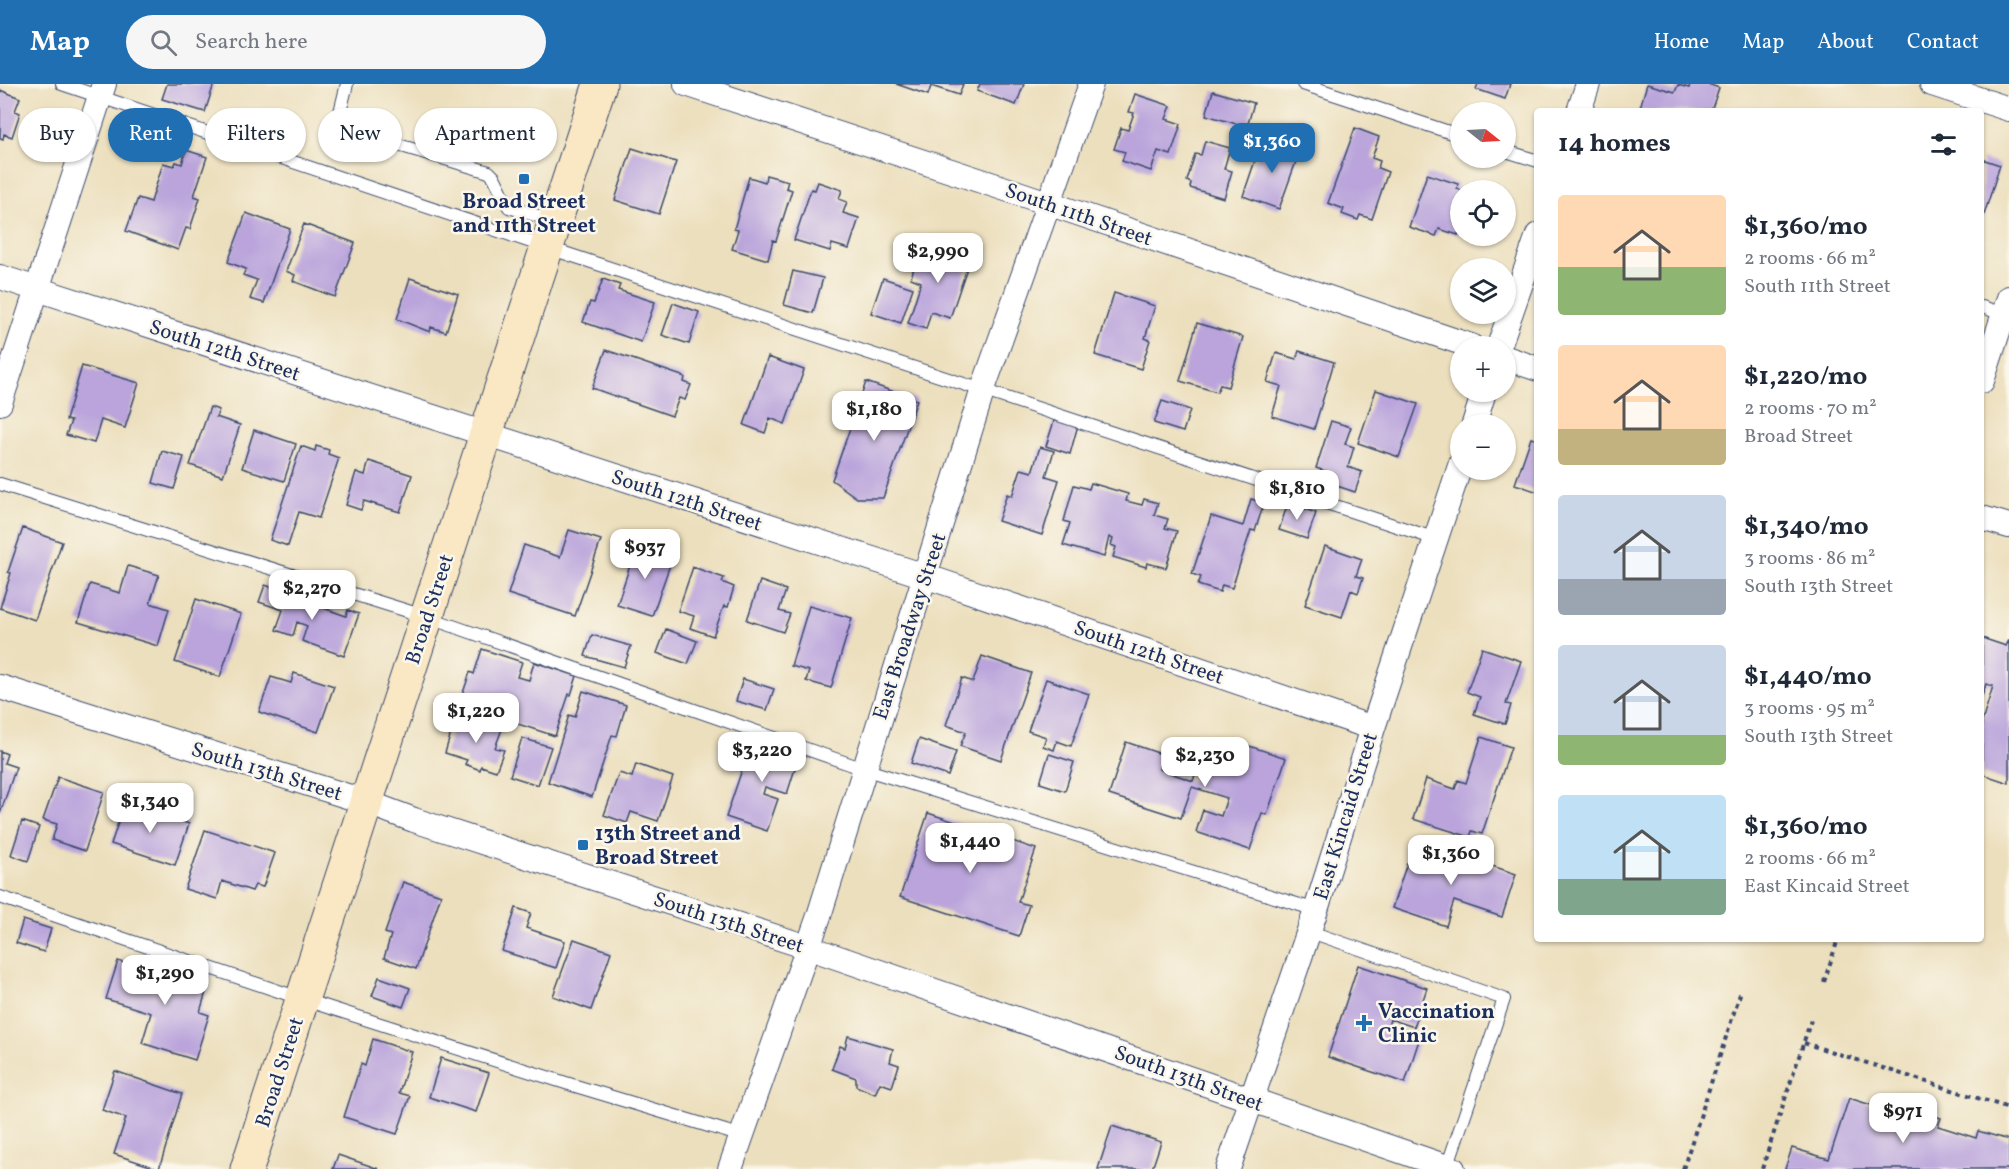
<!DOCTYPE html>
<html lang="en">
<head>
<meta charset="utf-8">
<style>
	:root { --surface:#fff; --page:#f6f6f7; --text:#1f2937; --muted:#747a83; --accent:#1f6fb2 }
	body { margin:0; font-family:Vollkorn,serif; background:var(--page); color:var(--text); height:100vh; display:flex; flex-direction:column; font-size:22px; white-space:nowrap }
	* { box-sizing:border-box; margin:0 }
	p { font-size:20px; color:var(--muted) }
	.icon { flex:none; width:33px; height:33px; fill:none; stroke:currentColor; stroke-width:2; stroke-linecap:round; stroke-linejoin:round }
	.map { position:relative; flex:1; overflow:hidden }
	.side { position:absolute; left:1534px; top:24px; width:450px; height:834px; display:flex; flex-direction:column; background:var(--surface); border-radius:6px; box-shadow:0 2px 4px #0004 }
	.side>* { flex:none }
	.hud { position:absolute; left:18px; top:24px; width:570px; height:54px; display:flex; gap:12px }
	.needle { width:39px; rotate:108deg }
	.controls { position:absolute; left:1450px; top:18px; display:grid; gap:12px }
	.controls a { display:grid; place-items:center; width:66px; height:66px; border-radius:50%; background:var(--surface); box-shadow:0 2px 4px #0004; font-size:30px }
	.price { position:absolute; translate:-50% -51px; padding:0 14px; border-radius:12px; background:#fff; color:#222; font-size:20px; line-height:39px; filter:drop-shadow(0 2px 3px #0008) }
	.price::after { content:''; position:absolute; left:50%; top:36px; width:18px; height:14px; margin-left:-9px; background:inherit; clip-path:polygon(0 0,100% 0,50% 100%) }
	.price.selected { background:var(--accent); color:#fff }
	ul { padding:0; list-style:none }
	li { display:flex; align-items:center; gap:18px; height:150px; padding:0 24px }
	li span { display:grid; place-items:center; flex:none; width:168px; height:120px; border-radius:6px; color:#555 }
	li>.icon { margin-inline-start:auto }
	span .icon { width:72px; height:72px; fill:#fffc; stroke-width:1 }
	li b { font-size:26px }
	h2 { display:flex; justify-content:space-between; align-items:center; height:72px; padding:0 24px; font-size:26px }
	.pill { padding:0 21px; border-radius:27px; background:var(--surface); box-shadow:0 2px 4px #0004; font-size:21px; line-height:54px }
	.pill.selected { background:var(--accent); color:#fff }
	header { display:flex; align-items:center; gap:36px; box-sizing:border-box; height:84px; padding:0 30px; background:var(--accent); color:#fff }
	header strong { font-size:28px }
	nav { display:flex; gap:33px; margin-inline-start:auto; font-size:21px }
	.search { width:420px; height:54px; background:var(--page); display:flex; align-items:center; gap:15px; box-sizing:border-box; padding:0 21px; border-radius:33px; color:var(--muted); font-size:22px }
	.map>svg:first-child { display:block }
	.building { fill:#baa4db }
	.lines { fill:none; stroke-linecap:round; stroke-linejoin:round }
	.lane-casing { stroke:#3a496c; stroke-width:14 }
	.street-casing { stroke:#3a496c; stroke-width:26 }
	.secondary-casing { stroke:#3a496c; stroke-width:35 }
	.path { stroke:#3a496c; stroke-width:4; stroke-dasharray:4.5 4.5; stroke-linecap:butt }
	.lane { stroke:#fff; stroke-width:12 }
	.street { stroke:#fff; stroke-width:24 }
	.secondary { stroke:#fae7c3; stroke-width:33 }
	.poi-dot { fill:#1f6fb2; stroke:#fbf7ec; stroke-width:2 }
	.labels { text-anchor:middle; stroke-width:5; stroke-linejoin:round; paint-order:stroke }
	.poi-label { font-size:21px; font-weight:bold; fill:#1b2f5e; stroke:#fbf7ec; text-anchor:start }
	.street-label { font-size:21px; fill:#1b2f5e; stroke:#fbf7ec }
</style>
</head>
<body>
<header>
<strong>Map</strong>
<div class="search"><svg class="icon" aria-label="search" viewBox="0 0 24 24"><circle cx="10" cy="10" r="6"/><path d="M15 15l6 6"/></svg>Search here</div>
<nav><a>Home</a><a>Map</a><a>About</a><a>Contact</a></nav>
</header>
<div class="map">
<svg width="2009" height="1085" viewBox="0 0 2009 1085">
	<rect width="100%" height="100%" fill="#fbf7ec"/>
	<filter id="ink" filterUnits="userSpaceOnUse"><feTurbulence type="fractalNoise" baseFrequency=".0167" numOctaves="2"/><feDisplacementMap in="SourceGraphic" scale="12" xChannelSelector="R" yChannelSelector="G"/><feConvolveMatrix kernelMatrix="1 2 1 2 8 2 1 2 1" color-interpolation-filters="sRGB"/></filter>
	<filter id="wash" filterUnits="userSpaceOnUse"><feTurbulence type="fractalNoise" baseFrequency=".008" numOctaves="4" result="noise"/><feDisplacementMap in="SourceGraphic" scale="24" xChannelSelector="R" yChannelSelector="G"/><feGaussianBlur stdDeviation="1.35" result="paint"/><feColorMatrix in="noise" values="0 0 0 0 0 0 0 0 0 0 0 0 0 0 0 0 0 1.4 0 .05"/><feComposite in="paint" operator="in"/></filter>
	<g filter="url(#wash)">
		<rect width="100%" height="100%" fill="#ecdfbd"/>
		<g id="blocks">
			<path class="building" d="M 167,0 L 214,0 L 205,28 L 162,15 Z
				M 896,0 L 963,0 L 959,11 L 931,2 L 928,11 Z
				M 980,0 L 1024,0 L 1016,21 L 977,7 Z
				M 1478,0 L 1510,0 L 1505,15 L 1476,5 Z
				M 1647,0 L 1675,8 L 1678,1 L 1689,4 L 1690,0 L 1708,0 L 1719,4 L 1711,27 L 1639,27 Z
				M 0,6 L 20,14 L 15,27 L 20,29 L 12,53 L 4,50 L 3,55 L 0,54 Z
				M 1213,7 L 1254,19 L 1247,43 L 1206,31 Z
				M 1135,10 L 1171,22 L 1166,35 L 1181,40 L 1171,71 L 1158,67 L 1151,87 L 1122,77 L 1125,68 L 1114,65 L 1121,44 L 1128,46 L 1134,29 L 1129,28 Z
				M 1355,44 L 1379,53 L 1372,74 L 1380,77 L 1378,84 L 1388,88 L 1372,135 L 1360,131 L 1358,136 L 1342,130 L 1344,125 L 1328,119 Z
				M 1277,56 L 1297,63 L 1295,71 L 1298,72 L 1279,125 L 1243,112 L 1260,62 L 1273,66 Z
				M 1205,57 L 1230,64 L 1224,85 L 1232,87 L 1224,114 L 1190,104 L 1191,99 L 1187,97 L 1195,70 L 1201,71 Z
				M 632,64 L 676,78 L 659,130 L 615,116 Z
				M 186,66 L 207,73 L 194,112 L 200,114 L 190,145 L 186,144 L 178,166 L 126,147 L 138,114 L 151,118 L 163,79 L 174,82 L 176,78 L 182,80 Z
				M 1982,75 L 2000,81 L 1982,137 Z
				M 1427,90 L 1458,100 L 1457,105 L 1461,106 L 1461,141 L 1458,151 L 1439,145 L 1436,152 L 1409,143 Z
				M 766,91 L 788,97 L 786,104 L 792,106 L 776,157 L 773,156 L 768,176 L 732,165 L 738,146 L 734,145 L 749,93 L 765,98 Z
				M 818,98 L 842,106 L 839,115 L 847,118 L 843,129 L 859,134 L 849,165 L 832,160 L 830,167 L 794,156 L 811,105 L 815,106 Z
				M 246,129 L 290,145 L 264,219 L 250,215 L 257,196 L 243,191 L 246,185 L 228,178 Z
				M 304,140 L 355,159 L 335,213 L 293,197 L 295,191 L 286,187 Z
				M 934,160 L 971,172 L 950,234 L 931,228 L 926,245 L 908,239 L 921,198 L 911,194 L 916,176 L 928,180 Z
				M 793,187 L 823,194 L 813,229 L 784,221 Z
				M 410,194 L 458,210 L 446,248 L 431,243 L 430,248 L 397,235 Z
				M 883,194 L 913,204 L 901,239 L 871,229 Z
				M 603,195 L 620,201 L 618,206 L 655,218 L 641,258 L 583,238 L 590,218 L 594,219 Z
				M 1114,209 L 1155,222 L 1145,254 L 1150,256 L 1141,285 L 1095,271 Z
				M 673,219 L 699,228 L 689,260 L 662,251 Z
				M 1197,239 L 1243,253 L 1228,303 L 1220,301 L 1217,308 L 1180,297 Z
				M 606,266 L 685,293 L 684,298 L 691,301 L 685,316 L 679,314 L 672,332 L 592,304 Z
				M 1299,267 L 1334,278 L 1314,345 L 1272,332 L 1281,302 L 1267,298 L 1276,269 L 1296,275 Z
				M 768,273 L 804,286 L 785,340 L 770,334 L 765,349 L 744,341 Z
				M 82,282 L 139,299 L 125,344 L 101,336 L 94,359 L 66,351 L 71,337 L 66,336 Z
				M 866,298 L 917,316 L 883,414 L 857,414 L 832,396 Z
				M 1376,306 L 1418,320 L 1399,373 L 1358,359 Z
				M 1162,317 L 1190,326 L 1183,348 L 1154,339 Z
				M 210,323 L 219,326 L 216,333 L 240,341 L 223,392 L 190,381 Z
				M 1055,334 L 1078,341 L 1070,370 L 1046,362 Z
				M 1331,337 L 1351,343 L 1345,360 L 1354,363 L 1348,383 L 1362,388 L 1355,408 L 1325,398 L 1328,388 L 1316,384 Z
				M 254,346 L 296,360 L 284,397 L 242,384 Z
				M 1531,354 L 1538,356 L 1538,408 L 1515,400 Z
				M 301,362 L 315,367 L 316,362 L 329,366 L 328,370 L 339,374 L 319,434 L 299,428 L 288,462 L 270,456 Z
				M 1040,363 L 1054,367 L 1046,392 L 1059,396 L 1042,451 L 998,437 L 1007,410 L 1012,412 L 1021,385 L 1032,388 Z
				M 162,367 L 184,373 L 174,405 L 153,399 Z
				M 369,377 L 412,391 L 400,428 L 364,417 L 361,426 L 346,421 L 356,388 L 365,391 Z
				M 1091,399 L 1128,410 L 1126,417 L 1142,421 L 1144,415 L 1158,419 L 1154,431 L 1168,435 L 1165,444 L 1177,447 L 1166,484 L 1147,479 L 1146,483 L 1113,473 L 1116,463 L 1111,461 L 1113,455 L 1109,453 L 1104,473 L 1063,461 L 1070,439 L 1064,437 L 1074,401 L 1089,405 Z
				M 1251,415 L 1264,419 L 1255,447 L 1251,446 L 1232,504 L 1222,501 L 1220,508 L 1198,501 L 1201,493 L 1192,490 L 1211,432 L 1243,442 Z
				M 1288,419 L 1316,429 L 1307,455 L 1279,446 Z
				M 23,444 L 62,458 L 35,536 L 0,524 L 11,489 L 8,488 Z
				M 569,446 L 601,456 L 575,532 L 508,510 L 524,461 L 560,473 Z
				M 637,460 L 673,472 L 652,532 L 617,521 Z
				M 1325,462 L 1362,475 L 1356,492 L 1363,494 L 1358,509 L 1351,506 L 1342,533 L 1305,521 Z
				M 128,482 L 159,491 L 150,519 L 169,525 L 158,562 L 78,538 L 90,500 L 120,509 Z
				M 693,483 L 724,494 L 722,498 L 734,503 L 728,523 L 724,522 L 713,552 L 690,544 L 694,532 L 678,527 Z
				M 760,497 L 786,506 L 779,527 L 790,530 L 783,548 L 747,536 Z
				M 265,501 L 319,520 L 318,522 L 346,532 L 348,526 L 359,530 L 344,572 L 302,557 L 307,542 L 297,538 L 293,552 L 276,546 L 283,526 L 259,518 Z
				M 196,515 L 241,530 L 220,593 L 175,578 Z
				M 809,522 L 852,534 L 831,604 L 806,597 L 809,587 L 791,582 Z
				M 666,545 L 697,557 L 688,580 L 657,569 Z
				M 592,551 L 631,562 L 624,583 L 585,572 Z
				M 1982,554 L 2006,562 L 2009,556 L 2009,699 L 1982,690 L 1982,638 L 1993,602 L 1986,600 L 1982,612 Z
				M 1482,564 L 1521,577 L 1506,620 L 1511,621 L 1505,640 L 1474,630 L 1480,613 L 1467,608 Z
				M 482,565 L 522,578 L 517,593 L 529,596 L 534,578 L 577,592 L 571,611 L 569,610 L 555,652 L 459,621 L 470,588 L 474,590 Z
				M 982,572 L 1031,589 L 1001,676 L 960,662 L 966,648 L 946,641 L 962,594 L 973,598 Z
				M 294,589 L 334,602 L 318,648 L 259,628 L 271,593 L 291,599 Z
				M 743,595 L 774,605 L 767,626 L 736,617 Z
				M 1046,595 L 1089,610 L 1071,662 L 1057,657 L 1054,666 L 1043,662 L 1046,653 L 1028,647 Z
				M 583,607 L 626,621 L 617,652 L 612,651 L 592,713 L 548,698 L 569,631 L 575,633 Z
				M 464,632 L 502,645 L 495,664 L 504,666 L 496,687 L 481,682 L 480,686 L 465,680 L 467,676 L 445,669 L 453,642 L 460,644 Z
				M 753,653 L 800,669 L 787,710 L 765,703 L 763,710 L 778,715 L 767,747 L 726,733 Z
				M 1481,653 L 1511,663 L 1482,750 L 1472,747 L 1470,753 L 1413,735 L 1426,695 L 1455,705 L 1458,696 L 1466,699 Z
				M 522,654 L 551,663 L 538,701 L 510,692 Z
				M 919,655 L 956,668 L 948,692 L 911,679 Z
				M 1206,657 L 1240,669 L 1243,660 L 1286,674 L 1267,731 L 1262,729 L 1250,766 L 1196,748 L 1203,726 L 1221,732 L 1227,714 L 1192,703 L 1181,734 L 1109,711 L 1126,658 L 1164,671 L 1159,685 L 1193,697 Z
				M 0,667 L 7,670 L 4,679 L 16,683 L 0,730 Z
				M 1049,670 L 1074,678 L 1065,707 L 1040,699 Z
				M 636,680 L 673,693 L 658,737 L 631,728 L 627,739 L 604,731 L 619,689 L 632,693 Z
				M 58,693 L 104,708 L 85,767 L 52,756 L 57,740 L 43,736 Z
				M 125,718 L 189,740 L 175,781 L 111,760 Z
				M 928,729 L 1036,765 L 1018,818 L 1029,821 L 1019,852 L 900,813 Z
				M 22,737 L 39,743 L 28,777 L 11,771 Z
				M 205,746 L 275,769 L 263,803 L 255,801 L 252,807 L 222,797 L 217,815 L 185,805 Z
				M 1424,759 L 1516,790 L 1502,833 L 1454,817 L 1446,842 L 1392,824 L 1407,779 L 1415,782 Z
				M 403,798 L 441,811 L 416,885 L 384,874 L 391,851 L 385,849 Z
				M 516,824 L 531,829 L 526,844 L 565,857 L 556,884 L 502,867 Z
				M 23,836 L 51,845 L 44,868 L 16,859 Z
				M 574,855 L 611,868 L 591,926 L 553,912 Z
				M 118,877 L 175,895 L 179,881 L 211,891 L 200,928 L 209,931 L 195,976 L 142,959 L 151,929 L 106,915 Z
				M 1358,881 L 1427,904 L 1414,943 L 1390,935 L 1388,943 L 1420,953 L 1405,999 L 1328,973 Z
				M 379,893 L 410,904 L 403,923 L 372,912 Z
				M 848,952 L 893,965 L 890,978 L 899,981 L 892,1003 L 880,999 L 875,1010 L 856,1002 L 856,994 L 832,985 L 840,962 L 845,964 Z
				M 373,955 L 412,968 L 399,1009 L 410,1012 L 397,1050 L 344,1033 L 361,980 L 365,982 Z
				M 441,974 L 489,989 L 476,1028 L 429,1013 Z
				M 115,987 L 182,1010 L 159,1085 L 114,1070 L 126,1034 L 102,1026 Z
				M 1849,1014 L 1890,1027 L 1893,1019 L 1941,1034 L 1938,1042 L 1976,1054 L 1978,1047 L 2009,1056 L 2009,1085 L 1785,1085 L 1792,1064 L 1829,1075 Z
				M 1112,1042 L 1161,1058 L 1152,1085 L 1098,1085 Z
				M 338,1071 L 379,1085 L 333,1085 Z"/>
		</g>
	</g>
	<g filter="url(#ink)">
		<use href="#blocks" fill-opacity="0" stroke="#3a496c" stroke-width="1.5"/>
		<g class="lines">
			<defs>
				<path id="lane" d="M 62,0 L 546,163 L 1436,455
					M 347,0 L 339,32 L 341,42 L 348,46 L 489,88 L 494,93 L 509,123 L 554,137
					M 1303,0 L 1461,52
					M 1506,67 L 1538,77
					M 1982,223 L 2006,231
					M 0,400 L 427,533 L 864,685 L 1316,826
					M 0,813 L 302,915 L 569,1000 L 742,1052
					M 1308,847 L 1504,915 L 1447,1083"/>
				<path id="street" d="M 686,0 L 1018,109 L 1471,262
					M 1932,0 L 2009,25
					M 1579,27 L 1588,0
					M 0,193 L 925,492 L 1373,644
					M 1499,262 L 1538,151
					M 1506,274 L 1538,285
					M 1982,297 L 2009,214
					M 0,319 L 104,0
					M 1474,340 L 1484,308
					M 1982,434 L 2009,442
					M 0,603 L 366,718 L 414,736 L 807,863 L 1453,1085
					M 730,1085 L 819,832 L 983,305 L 1091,0
					M 1228,1085 L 1316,826 L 1373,644 L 1461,379"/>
				<path id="secondary" d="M 247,1085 L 600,0"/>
			</defs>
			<use href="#lane" class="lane-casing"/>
			<use href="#street" class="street-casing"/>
			<use href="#secondary" class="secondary-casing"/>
			<path class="path" d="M 1824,898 L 1838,855
				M 1804,959 L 2009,1024
				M 1683,1085 L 1741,907
				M 1762,1085 L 1811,936"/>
			<use href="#lane" class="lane"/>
			<use href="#street" class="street"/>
			<use href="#secondary" class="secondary"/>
		</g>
	</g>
	<g class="poi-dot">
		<rect x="518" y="89" width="12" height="12" rx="3"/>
		<rect x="577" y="755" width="12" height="12" rx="3"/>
		<path d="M1361 930h6v6h6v6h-6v6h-6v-6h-6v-6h6z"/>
	</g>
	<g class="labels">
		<g class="poi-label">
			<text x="524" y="124" text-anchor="middle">Broad Street<tspan x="524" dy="24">and 11th Street</tspan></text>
			<text x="595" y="756">13th Street and<tspan x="595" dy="24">Broad Street</tspan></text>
			<text x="1378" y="934">Vaccination<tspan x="1378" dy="24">Clinic</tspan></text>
		</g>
		<g class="street-label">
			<text transform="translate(1079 130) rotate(19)" y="7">South 11th Street</text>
			<text transform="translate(225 266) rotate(18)" y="7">South 12th Street</text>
			<text transform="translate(687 416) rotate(18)" y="7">South 12th Street</text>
			<text transform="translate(429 525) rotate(-72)" y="7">Broad Street</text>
			<text transform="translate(909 542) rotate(-72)" y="7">East Broadway Street</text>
			<text transform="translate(1149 568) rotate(19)" y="7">South 12th Street</text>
			<text transform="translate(267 687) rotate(17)" y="7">South 13th Street</text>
			<text transform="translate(1345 732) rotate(-73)" y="7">East Kincaid Street</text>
			<text transform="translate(729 838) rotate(18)" y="7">South 13th Street</text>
			<text transform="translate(279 988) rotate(-72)" y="7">Broad Street</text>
			<text transform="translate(1189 994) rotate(20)" y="7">South 13th Street</text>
		</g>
	</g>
</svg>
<div class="controls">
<a><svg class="needle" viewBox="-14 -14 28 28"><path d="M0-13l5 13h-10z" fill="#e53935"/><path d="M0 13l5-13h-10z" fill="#747a83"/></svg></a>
<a><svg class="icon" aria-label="locate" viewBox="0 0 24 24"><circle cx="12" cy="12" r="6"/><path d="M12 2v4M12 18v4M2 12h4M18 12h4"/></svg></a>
<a><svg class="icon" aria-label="layers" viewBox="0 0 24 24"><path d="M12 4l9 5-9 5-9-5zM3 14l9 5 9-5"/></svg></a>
<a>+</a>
<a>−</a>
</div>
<b class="price selected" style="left:1272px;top:90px">$1,360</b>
<b class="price" style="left:938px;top:200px">$2,990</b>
<b class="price" style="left:874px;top:358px">$1,180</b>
<b class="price" style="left:1297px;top:437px">$1,810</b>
<b class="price" style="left:645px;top:496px">$937</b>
<b class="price" style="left:312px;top:537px">$2,270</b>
<b class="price" style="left:476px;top:660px">$1,220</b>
<b class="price" style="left:762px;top:699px">$3,220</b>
<b class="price" style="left:1205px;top:704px">$2,230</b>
<b class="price" style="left:150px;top:750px">$1,340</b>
<b class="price" style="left:970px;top:790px">$1,440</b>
<b class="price" style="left:1451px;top:802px">$1,360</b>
<b class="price" style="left:165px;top:922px">$1,290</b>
<b class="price" style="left:1903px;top:1060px">$971</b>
<div class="hud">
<a class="pill">Buy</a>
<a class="pill selected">Rent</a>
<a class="pill">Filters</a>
<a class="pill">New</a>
<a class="pill">Apartment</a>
</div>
<section class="side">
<h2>14 homes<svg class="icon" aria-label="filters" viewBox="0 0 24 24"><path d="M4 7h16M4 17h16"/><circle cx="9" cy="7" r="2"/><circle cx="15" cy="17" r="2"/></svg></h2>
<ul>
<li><span style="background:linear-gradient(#ffd9b3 60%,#8fb573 0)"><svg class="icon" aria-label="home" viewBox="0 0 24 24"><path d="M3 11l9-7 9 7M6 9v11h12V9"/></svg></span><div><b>$1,360/mo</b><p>2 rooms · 66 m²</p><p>South 11th Street</p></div></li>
<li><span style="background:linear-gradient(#ffd9b3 70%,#c2b280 0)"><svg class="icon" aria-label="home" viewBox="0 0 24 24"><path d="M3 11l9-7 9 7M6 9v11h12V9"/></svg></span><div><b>$1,220/mo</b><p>2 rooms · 70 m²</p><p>Broad Street</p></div></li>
<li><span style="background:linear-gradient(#c9d6e8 70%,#9aa5b1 0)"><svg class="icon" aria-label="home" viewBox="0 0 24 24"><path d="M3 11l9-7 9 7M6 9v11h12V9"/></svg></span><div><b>$1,340/mo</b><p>3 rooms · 86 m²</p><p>South 13th Street</p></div></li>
<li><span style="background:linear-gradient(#c9d6e8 75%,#8fb573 0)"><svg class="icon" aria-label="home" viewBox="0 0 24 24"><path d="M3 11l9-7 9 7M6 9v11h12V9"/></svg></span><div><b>$1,440/mo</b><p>3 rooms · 95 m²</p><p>South 13th Street</p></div></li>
<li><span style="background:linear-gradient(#bfe0f5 70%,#7fa58c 0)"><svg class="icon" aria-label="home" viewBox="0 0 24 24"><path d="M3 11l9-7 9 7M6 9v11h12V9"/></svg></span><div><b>$1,360/mo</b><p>2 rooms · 66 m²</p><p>East Kincaid Street</p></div></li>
</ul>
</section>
</div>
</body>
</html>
